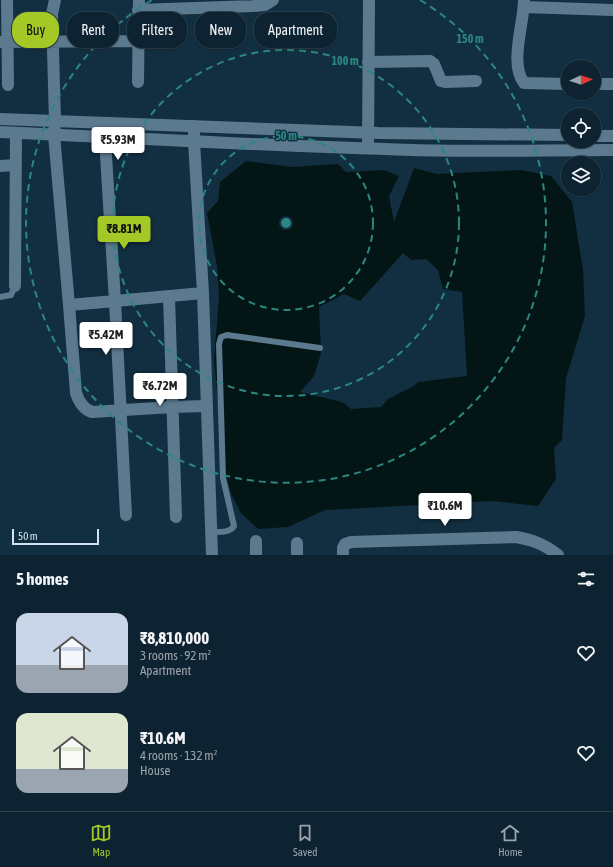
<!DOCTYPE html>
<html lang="en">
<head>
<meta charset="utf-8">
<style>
	:root { --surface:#0e2331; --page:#1c2f3d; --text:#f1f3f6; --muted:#9ba4ab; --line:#2e404d; --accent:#a4c825 }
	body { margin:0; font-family:"Asap Condensed",sans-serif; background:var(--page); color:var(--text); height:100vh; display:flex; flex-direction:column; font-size:15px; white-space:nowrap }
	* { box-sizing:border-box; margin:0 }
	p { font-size:13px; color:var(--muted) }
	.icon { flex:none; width:22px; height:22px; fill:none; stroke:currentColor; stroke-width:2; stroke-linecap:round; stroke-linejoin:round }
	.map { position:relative; height:555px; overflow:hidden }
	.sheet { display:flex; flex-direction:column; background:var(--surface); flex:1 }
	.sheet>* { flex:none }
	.guide { position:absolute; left:12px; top:12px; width:400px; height:36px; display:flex; gap:8px }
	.needle { width:26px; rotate:87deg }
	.fabs { position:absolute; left:561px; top:60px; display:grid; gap:8px }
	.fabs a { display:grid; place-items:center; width:40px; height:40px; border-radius:50%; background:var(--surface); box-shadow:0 1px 3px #0004,0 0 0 1px var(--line); font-size:20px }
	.scale { position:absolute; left:12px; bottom:10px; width:87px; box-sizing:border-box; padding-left:4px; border:2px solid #d2e2ee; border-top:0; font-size:11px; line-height:14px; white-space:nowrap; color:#d2e2ee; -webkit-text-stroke:3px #122f41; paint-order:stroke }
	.price { position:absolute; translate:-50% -34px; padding:0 9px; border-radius:4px; background:#fff; color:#222; font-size:13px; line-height:26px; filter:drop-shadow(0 1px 2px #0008) }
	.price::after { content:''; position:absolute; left:50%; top:24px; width:12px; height:9px; margin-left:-6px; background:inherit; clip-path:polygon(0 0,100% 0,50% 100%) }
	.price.selected { background:var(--accent); color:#111 }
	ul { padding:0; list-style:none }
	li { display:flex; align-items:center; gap:12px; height:100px; padding:0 16px }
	li span { display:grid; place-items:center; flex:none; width:112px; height:80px; border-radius:12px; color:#555 }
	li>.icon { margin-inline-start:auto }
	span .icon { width:48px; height:48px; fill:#fffc; stroke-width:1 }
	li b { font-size:17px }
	h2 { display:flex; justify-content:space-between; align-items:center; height:48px; padding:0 16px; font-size:17px }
	.pill { padding:0 14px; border-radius:16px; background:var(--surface); box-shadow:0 1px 3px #0004,0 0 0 1px var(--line); font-size:14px; line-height:36px }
	.pill.selected { background:var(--accent); color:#111 }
	.tabs { display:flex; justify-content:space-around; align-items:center; height:56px; border-top:1px solid var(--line); background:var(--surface); font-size:11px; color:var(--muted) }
	.tabs a { display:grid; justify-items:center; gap:2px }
	.tabs .selected { color:var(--accent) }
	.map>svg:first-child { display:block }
	.water { fill:#041515; fill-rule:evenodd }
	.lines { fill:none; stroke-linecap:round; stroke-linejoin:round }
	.lane { stroke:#5c7a8f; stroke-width:6 }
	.street { stroke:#5c7a8f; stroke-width:12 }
	.secondary { stroke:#5c7a8f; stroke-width:12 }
	.ring { fill:none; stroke:#2c8681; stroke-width:2; stroke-dasharray:7 5 }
	.centre { fill:#2c8681; stroke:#122f41; stroke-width:2 }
	.ring-label { font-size:12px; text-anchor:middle; font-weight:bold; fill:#2c8681; stroke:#122f41; stroke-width:3; stroke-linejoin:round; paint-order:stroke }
</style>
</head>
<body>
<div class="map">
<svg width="613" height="555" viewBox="0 0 613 555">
	<rect width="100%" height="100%" fill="#122f41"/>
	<path class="water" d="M 246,161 L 292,167 L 338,164 L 346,172 L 384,170 L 399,176 L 389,196 L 394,222 L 414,168 L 437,174 L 521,170 L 551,176 L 572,202 L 583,270 L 585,316 L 566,378 L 562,440 L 554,448 L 556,479 L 538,506 L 492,501 L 325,510 L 288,527 L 258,529 L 241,513 L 232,496 L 224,469 L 214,359 L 219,297 L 217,266 L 207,213 L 218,201 L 220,182 ZM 403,253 L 411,260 L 426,259 L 438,270 L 443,289 L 462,292 L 467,376 L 418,382 L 414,386 L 388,399 L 381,407 L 351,409 L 342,402 L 300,392 L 314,376 L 321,353 L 319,307 L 344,294 L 360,301 Z"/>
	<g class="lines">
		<path class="lane" d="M 0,297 L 11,295 L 15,286
			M 211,532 C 219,532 230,533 234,526 L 223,478 L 219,344 L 221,337 L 227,335 L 320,348"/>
		<path class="street" d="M 7,0 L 8,85
			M 55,0 L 52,14 L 55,121 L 54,135 L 69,305 L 115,301 L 104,123
			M 524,0 C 524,23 509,64 524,83 L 568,84
			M 524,7 L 613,10
			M 138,10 L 253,6 L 265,5 L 273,0
			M 0,42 L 138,41
			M 368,62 L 430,61 L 434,64 L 441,81 L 445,82 L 476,81
			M 138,82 L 139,0
			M 594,84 L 613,84
			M 194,126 L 194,142 L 203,293 L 212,555
			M 368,148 L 369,0
			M 0,166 L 16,165
			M 15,286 L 16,133
			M 169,296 L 176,517
			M 69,305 L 76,393 C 79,402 83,409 92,412 L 172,407 L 207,406
			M 126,515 L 115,301 L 203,293
			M 256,541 L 256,555
			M 297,555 L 297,543
			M 343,555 L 343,548 L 345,544 L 351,542 L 516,537 C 533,540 544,544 558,555"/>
		<path class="secondary" d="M 0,119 L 378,133 L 568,135
			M 0,132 C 138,139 275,146 413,150 C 479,152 546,150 613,150
			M 594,136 L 613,136"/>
	</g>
	<g class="ring">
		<circle cx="286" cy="223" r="87"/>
		<circle cx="286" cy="223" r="173"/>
		<path d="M420 0A260 260 0 1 1 152 0"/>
	</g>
	<circle cx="286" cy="223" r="6" class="centre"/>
	<g class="ring-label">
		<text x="470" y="43">150 m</text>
		<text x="345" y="65">100 m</text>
		<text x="286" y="140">50 m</text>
	</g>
</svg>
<div class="fabs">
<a><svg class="needle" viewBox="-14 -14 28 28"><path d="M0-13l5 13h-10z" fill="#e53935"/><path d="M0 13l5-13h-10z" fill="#9ba4ab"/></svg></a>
<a><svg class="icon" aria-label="locate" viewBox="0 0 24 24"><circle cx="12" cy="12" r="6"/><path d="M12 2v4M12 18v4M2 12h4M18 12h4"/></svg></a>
<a><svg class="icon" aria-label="layers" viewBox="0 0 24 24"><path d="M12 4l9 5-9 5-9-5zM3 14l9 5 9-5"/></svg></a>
</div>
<div class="scale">50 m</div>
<b class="price" style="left:118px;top:161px">₹5.93M</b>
<b class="price selected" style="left:124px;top:250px">₹8.81M</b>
<b class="price" style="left:106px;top:356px">₹5.42M</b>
<b class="price" style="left:160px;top:407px">₹6.72M</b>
<b class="price" style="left:445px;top:527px">₹10.6M</b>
<div class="guide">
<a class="pill selected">Buy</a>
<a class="pill">Rent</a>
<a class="pill">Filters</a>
<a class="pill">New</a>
<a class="pill">Apartment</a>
</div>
</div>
<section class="sheet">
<h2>5 homes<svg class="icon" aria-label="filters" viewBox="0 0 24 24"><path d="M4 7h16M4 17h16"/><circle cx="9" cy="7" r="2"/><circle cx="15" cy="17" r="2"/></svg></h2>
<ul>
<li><span style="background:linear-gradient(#c9d6e8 65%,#9aa5b1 0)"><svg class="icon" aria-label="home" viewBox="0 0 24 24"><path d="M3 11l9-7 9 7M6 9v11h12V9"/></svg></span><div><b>₹8,810,000</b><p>3 rooms · 92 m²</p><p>Apartment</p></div><svg class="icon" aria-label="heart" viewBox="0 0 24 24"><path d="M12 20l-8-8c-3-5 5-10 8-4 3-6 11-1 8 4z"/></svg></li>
<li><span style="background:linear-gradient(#dfe7d0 70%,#9aa5b1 0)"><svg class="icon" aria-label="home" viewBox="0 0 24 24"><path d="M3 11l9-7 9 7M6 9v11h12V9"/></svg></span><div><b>₹10.6M</b><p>4 rooms · 132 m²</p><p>House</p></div><svg class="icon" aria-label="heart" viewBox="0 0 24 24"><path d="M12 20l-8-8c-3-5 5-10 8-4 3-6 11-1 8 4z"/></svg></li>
</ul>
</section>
<nav class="tabs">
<a class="selected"><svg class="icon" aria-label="map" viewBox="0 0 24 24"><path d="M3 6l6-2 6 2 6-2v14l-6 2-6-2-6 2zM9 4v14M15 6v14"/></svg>Map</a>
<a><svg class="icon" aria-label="saved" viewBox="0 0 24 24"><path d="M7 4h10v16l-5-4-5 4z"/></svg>Saved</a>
<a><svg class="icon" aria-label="home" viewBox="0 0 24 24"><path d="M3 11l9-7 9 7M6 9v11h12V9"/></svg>Home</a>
</nav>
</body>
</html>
